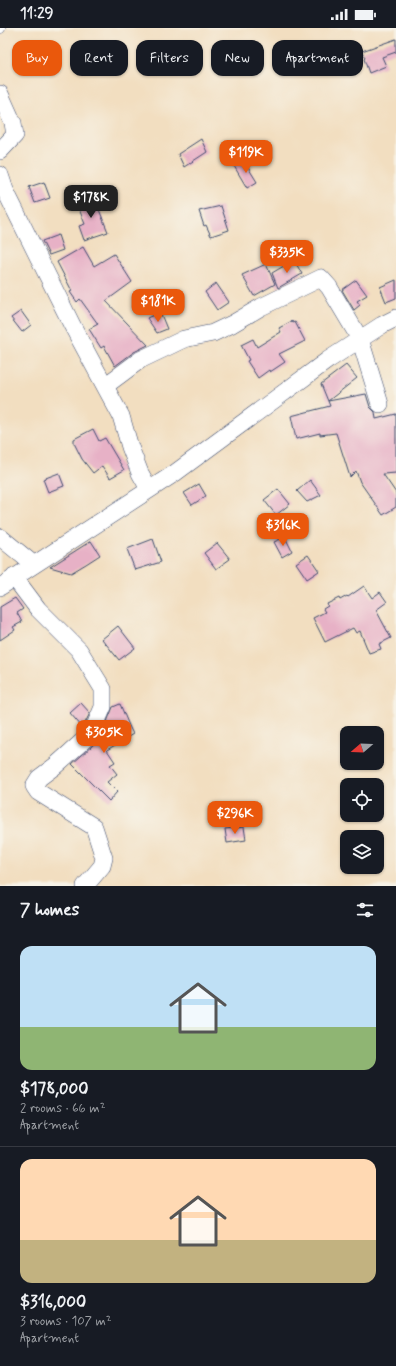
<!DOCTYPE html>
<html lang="en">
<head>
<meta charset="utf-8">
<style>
	:root { --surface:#171b24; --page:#20242c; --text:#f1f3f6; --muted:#9ea1a6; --line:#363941; --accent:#ea580c }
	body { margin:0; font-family:Mynerve,sans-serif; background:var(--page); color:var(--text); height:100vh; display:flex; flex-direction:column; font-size:15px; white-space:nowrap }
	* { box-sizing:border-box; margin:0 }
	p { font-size:13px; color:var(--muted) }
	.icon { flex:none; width:22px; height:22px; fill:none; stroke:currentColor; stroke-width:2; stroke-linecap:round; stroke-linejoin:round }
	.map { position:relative; height:858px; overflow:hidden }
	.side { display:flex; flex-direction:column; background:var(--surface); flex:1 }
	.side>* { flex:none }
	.guide { position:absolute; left:12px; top:12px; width:372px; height:36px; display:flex; gap:8px }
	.needle { width:26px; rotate:251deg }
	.tools { position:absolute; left:340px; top:698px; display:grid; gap:8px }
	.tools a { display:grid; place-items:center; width:44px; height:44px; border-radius:8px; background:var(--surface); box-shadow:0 1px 3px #0004; font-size:20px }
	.price { position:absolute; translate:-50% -34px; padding:0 9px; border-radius:8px; background:var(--accent); color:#fff; font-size:13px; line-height:26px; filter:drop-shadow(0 1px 2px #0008) }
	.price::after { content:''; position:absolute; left:50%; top:24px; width:12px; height:9px; margin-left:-6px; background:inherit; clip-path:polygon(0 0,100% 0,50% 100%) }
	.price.active { background:#222; color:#fff }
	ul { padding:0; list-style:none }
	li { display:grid; align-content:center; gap:8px; height:212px; padding:0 20px }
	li+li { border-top:1px solid var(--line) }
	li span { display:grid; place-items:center; height:124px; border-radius:12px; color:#555 }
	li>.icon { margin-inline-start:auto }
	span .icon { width:72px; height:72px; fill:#fffc; stroke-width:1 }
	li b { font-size:17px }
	h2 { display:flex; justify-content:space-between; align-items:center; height:48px; padding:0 20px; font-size:17px }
	.chip { padding:0 14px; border-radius:12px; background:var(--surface); box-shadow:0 1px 3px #0004; font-size:14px; line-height:36px }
	.chip.active { background:var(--accent); color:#fff }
	.status { display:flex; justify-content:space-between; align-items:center; height:28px; padding:0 20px; background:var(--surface); direction:ltr }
	.status svg { height:11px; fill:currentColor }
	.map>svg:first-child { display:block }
	.building { fill:#e7b1c6 }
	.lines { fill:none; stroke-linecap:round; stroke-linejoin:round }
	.lane-casing { stroke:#3b496d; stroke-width:10 }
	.street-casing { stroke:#3b496d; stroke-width:18 }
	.lane { stroke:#fff; stroke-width:9 }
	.street { stroke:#fff; stroke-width:17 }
</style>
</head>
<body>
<div class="status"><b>11:29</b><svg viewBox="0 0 49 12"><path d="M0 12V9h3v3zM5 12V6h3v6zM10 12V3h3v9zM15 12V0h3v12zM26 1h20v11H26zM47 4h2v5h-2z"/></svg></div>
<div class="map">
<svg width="396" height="858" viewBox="0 0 396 858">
	<rect width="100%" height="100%" fill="#f7f3e8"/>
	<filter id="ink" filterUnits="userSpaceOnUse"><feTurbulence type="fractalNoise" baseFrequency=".025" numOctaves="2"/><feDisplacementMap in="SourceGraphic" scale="8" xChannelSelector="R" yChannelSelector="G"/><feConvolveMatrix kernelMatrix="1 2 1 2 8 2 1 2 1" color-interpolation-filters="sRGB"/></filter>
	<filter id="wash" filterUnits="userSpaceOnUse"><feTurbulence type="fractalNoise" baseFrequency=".012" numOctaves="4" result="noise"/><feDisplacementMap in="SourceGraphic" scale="16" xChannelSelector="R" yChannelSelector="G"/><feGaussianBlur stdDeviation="0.9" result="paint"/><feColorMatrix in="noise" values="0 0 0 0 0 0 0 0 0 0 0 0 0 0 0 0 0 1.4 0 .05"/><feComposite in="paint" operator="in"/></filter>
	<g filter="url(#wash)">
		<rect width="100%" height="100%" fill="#f2dec0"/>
		<g id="blocks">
			<path class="building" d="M 396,11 L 396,24 L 382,29 L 386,38 L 369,45 L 364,31 L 365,30 L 362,23 Z
				M 201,111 L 207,124 L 184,139 L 178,126 Z
				M 244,133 L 257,154 L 247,160 L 234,138 Z
				M 44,154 L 50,170 L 35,175 L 29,159 Z
				M 94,169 L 108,204 L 84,212 L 79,198 L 85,196 L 77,176 Z
				M 221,178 L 229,202 L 211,208 L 206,197 L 204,198 L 199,183 Z
				M 58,207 L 63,222 L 49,227 L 42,213 Z
				M 83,219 L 94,238 L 114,226 L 132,254 L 106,273 L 148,317 L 134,324 L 115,338 L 104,318 L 101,320 L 89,301 L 98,296 L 80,271 L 77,274 L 70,264 L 72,263 L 57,234 Z
				M 294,232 L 302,246 L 278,260 L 272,245 Z
				M 266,236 L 275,256 L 254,268 L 242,247 Z
				M 356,252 L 367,267 L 357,273 L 360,277 L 354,282 L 342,262 Z
				M 396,252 L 396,270 L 386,274 L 380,259 Z
				M 216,255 L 229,274 L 217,282 L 205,264 Z
				M 21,283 L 31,297 L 22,304 L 11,290 Z
				M 160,284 L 167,301 L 157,305 L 147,290 Z
				M 292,293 L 293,295 L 295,294 L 305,313 L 279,326 L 285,334 L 270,344 L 269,342 L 258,350 L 247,333 L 249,332 L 241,317 L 253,311 L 257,319 L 281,304 L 279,300 Z
				M 346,337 L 357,350 L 328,373 L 366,366 L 370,379 L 375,384 L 376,391 L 396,386 L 396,445 L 383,446 L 396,465 L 396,479 L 383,487 L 360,454 L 356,443 L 350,449 L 336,405 L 320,407 L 320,405 L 296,411 L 291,388 L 330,378 L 321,356 Z
				M 93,401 L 99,413 L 105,410 L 124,442 L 110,450 L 102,438 L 93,445 L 82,431 L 74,415 L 74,411 Z
				M 59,445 L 64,458 L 48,464 L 43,451 Z
				M 310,452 L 321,467 L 307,474 L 297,463 Z
				M 199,456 L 206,468 L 192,477 L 184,465 Z
				M 278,461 L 290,476 L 276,487 L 264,472 Z
				M 285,509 L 292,523 L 282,529 L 274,514 Z
				M 153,511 L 161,534 L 135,542 L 127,521 Z
				M 91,513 L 100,527 L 86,536 L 71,545 L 50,539 Z
				M 217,515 L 230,531 L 216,541 L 204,525 Z
				M 308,527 L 319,543 L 307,551 L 296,535 Z
				M 364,558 L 372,570 L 380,564 L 387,574 L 376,582 L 391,610 L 379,616 L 381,621 L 369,625 L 360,603 L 356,605 L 353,600 L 325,614 L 313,590 L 325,584 L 323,581 L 328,578 L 327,576 L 339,570 L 340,572 L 347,568 L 348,569 Z
				M 15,570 L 23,581 L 17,585 L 22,594 L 13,599 L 15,602 L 0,612 L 0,579 Z
				M 118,598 L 135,620 L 119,632 L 102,611 Z
				M 81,675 L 90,685 L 85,695 L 82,699 L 70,685 Z
				M 120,676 L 130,700 L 133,706 L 107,722 L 115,734 L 110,737 L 117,746 L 107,754 L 117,764 L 109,773 L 72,736 L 91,719 L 102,706 L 113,679 Z
				M 244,799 L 246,812 L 227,815 L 225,801 Z"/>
		</g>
	</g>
	<g filter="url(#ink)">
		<use href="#blocks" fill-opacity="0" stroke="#3b496d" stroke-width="1"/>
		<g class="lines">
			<defs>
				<path id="lane" d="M 0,1 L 1,0"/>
				<path id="street" d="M 0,66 L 13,95 L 15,107 L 0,123
					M 0,147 L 5,162 L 72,297 L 121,388 L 130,419 L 140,445 L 149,461
					M 105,358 L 140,332 L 184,311 L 213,305 L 232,296 L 261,279 L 321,250 L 329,259 L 360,311 L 380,376
					M 0,509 L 33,536
					M 14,549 L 38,581 L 79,622 L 103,661 L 103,679 L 94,700 L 84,712 L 55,738 L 39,750 L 34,758 L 38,764 L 94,799 L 104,830 L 102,838 L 85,858
					M 0,559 L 175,445 L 328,332 L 382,297 L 396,290"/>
			</defs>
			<use href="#lane" class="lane-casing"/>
			<use href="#street" class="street-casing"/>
			<use href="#lane" class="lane"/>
			<use href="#street" class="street"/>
		</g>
	</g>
</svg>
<div class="tools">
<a><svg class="needle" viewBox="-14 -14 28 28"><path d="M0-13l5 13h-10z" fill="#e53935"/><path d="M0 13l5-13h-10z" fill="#9ea1a6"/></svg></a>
<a><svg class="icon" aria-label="locate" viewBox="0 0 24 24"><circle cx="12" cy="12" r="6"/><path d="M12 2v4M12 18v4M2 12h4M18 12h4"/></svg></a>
<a><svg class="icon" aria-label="layers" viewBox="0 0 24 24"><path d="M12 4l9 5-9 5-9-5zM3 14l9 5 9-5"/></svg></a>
</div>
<b class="price" style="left:246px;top:146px">$119K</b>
<b class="price active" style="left:91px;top:191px">$178K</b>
<b class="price" style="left:287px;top:246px">$335K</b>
<b class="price" style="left:158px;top:295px">$181K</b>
<b class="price" style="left:283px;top:519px">$316K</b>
<b class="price" style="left:104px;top:726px">$305K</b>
<b class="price" style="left:235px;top:807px">$296K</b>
<div class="guide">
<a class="chip active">Buy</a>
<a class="chip">Rent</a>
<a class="chip">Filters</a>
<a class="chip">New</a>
<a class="chip">Apartment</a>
</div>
</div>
<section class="side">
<h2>7 homes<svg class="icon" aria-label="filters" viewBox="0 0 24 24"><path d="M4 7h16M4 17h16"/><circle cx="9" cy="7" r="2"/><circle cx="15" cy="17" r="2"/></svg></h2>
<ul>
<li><span style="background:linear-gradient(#bfe0f5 65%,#8fb573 0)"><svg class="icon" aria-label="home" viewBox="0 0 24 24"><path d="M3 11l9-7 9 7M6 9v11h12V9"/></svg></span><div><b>$178,000</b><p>2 rooms · 66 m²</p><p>Apartment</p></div></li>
<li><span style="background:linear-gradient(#ffd9b3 65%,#c2b280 0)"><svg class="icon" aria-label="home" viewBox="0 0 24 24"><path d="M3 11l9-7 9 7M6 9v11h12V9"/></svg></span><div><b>$316,000</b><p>3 rooms · 107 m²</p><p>Apartment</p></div></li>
</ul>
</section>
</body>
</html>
